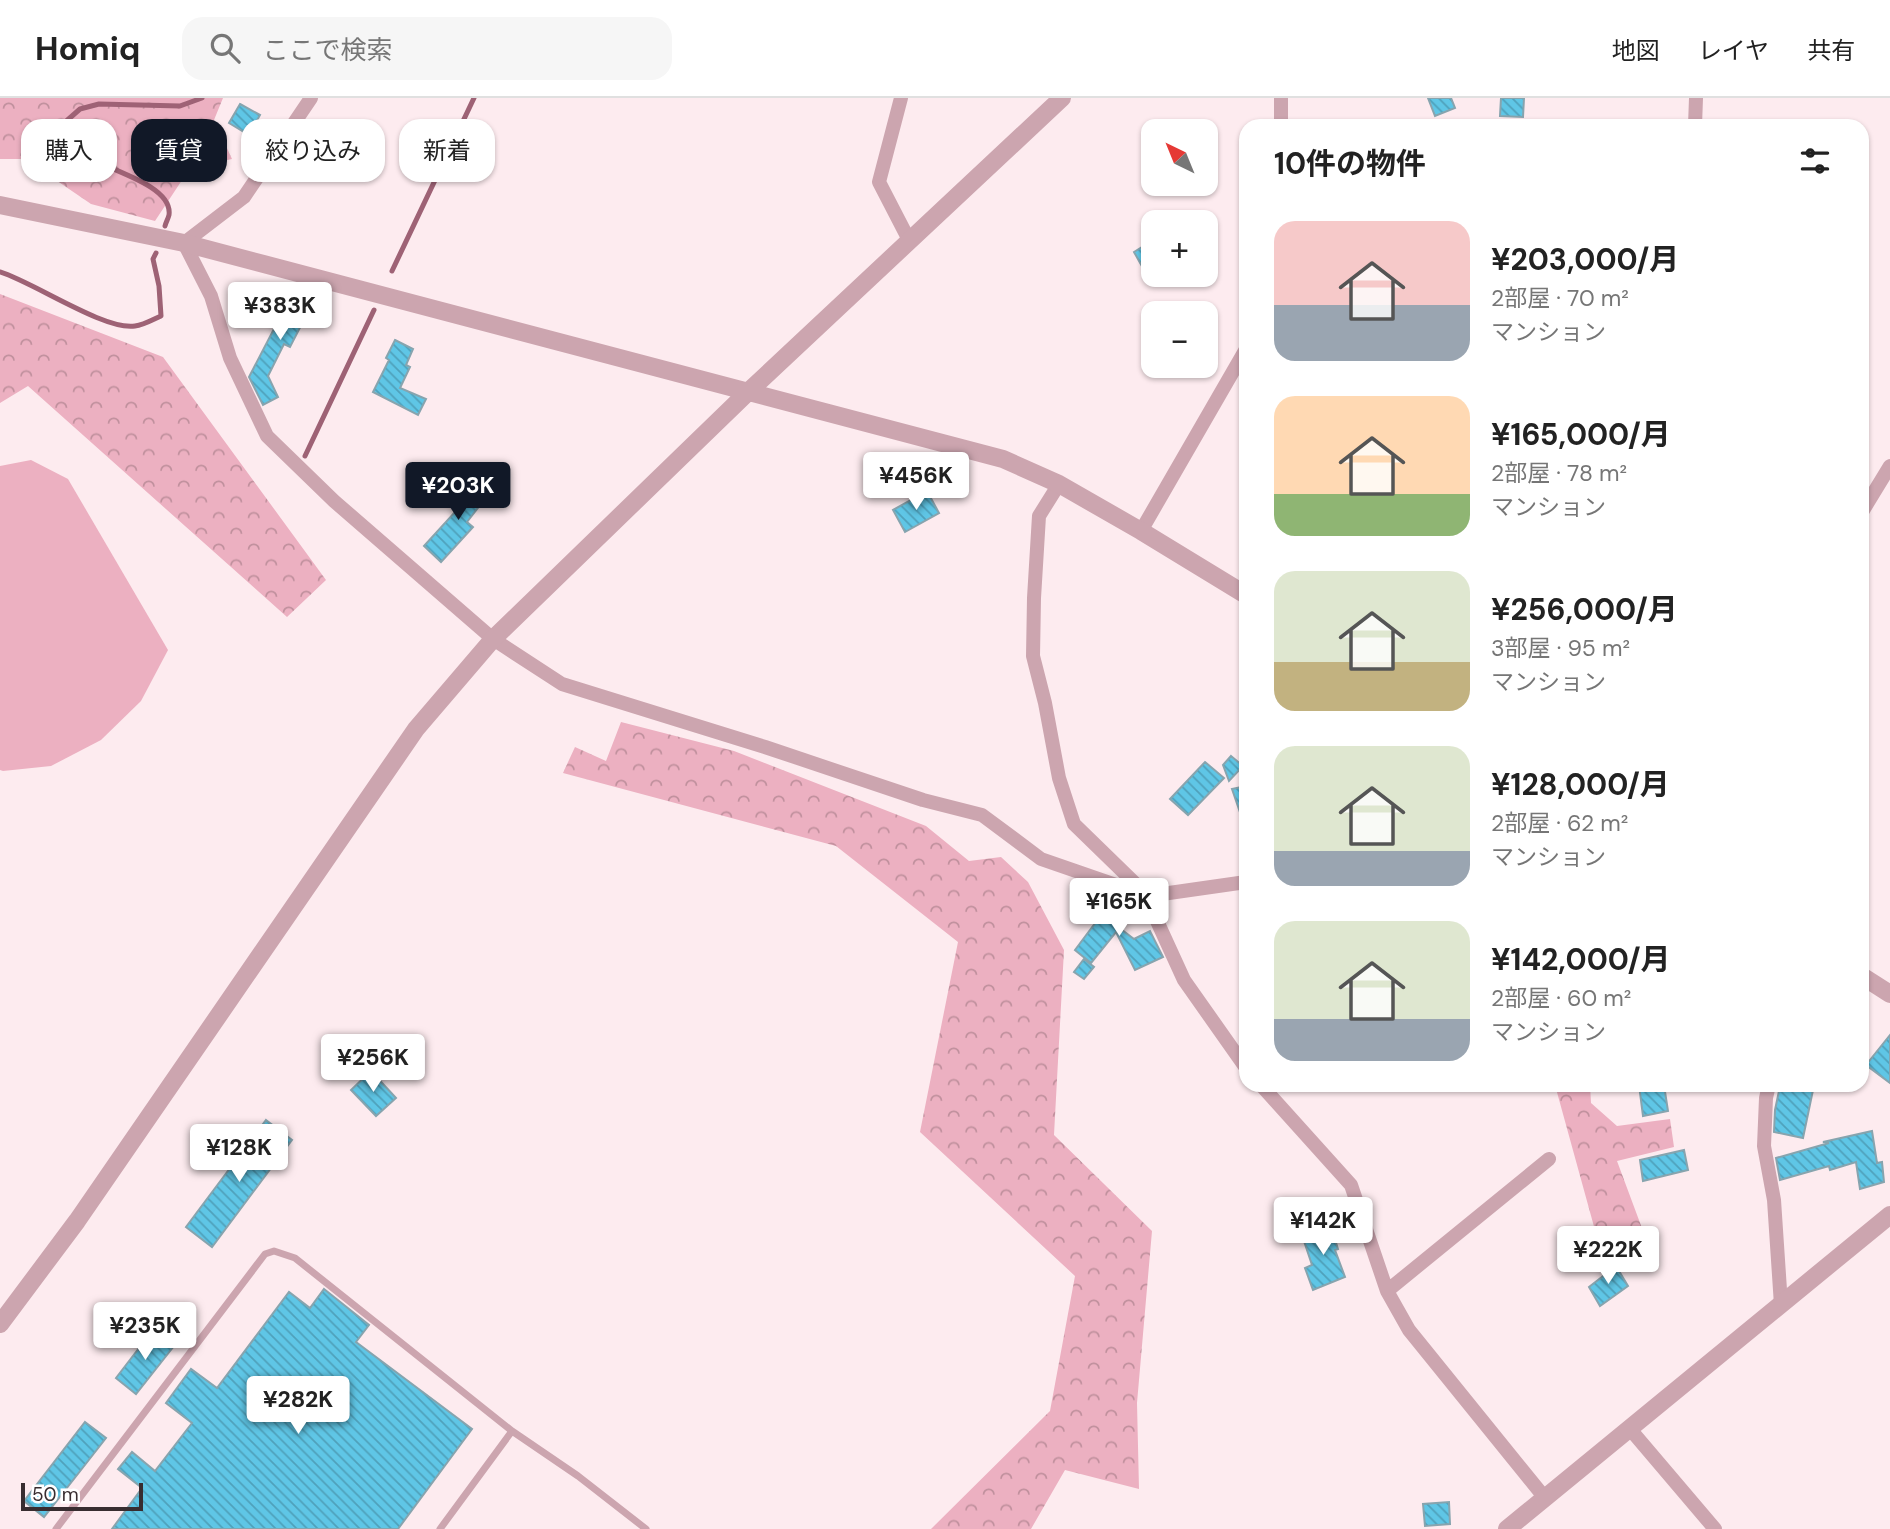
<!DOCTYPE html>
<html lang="ja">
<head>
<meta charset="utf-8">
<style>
	:root { --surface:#fff; --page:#f6f6f6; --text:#222; --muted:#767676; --line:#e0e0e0; --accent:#111827 }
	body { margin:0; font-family:"DM Sans","Noto Sans JP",sans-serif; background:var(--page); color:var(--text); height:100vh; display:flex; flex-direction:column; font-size:26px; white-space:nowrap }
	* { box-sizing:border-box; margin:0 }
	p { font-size:23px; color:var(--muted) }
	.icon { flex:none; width:38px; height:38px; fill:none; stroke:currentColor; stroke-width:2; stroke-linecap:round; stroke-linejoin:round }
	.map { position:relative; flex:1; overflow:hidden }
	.side { position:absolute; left:1239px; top:21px; width:630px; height:973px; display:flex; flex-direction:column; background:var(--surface); border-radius:21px; box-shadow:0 2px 5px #0004 }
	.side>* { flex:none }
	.banner { position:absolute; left:21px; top:21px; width:665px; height:63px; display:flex; gap:14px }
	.needle { width:46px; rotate:317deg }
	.tools { position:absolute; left:1141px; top:21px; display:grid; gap:14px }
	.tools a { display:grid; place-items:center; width:77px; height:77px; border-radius:14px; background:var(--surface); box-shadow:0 2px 5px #0004; font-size:35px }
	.scale { position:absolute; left:21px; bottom:18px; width:122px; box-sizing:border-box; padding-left:7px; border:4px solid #382d30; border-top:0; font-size:19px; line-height:24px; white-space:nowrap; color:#382d30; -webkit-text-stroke:5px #fff; paint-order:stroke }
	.price { position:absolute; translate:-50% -60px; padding:0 16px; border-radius:7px; background:#fff; color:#222; font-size:23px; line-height:46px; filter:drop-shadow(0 2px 4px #0008) }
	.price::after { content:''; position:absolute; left:50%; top:42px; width:21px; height:16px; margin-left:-10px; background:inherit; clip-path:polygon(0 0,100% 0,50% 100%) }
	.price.active { background:var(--accent); color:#fff }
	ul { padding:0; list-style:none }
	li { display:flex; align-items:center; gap:21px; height:175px; padding:0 35px }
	li span { display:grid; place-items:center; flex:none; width:196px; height:140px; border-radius:21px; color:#555 }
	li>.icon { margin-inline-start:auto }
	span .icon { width:84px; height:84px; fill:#fffc; stroke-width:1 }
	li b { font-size:30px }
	h2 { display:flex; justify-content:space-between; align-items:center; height:84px; padding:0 35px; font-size:30px }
	.pill { padding:0 24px; border-radius:21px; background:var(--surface); box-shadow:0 2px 5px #0004; font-size:24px; line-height:63px }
	.pill.active { background:var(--accent); color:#fff }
	header { display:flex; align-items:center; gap:42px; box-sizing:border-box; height:98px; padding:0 35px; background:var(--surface); border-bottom:2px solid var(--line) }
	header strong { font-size:33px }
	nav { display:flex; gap:38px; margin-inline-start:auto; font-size:24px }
	.search { width:490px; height:63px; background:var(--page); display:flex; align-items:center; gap:18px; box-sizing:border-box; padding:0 24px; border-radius:21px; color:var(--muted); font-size:26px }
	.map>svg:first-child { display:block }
	.green { fill:#ecb0c1 }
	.forest { fill:url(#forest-crowns) }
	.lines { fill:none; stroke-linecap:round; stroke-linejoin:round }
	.stream { stroke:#9e6275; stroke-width:5 }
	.building { fill:url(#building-back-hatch); stroke:#87a4ae; stroke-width:2 }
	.service { stroke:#cca5af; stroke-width:7 }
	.minor { stroke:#cca5af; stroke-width:14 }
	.tertiary { stroke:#cca5af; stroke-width:18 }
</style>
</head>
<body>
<header>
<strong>Homiq</strong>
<div class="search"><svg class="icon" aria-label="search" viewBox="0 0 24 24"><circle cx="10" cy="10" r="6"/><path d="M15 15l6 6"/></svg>ここで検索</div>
<nav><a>地図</a><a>レイヤ</a><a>共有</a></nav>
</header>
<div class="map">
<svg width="1890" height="1431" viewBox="0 0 1890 1431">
	<defs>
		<pattern id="forest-crowns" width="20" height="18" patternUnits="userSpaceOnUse" patternTransform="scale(1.75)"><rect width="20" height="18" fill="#ecb0c1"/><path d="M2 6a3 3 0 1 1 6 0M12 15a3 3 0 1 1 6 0" fill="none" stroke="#c0909d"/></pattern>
		<pattern id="building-back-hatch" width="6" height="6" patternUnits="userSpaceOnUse" patternTransform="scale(1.75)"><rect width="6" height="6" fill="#5fc6e6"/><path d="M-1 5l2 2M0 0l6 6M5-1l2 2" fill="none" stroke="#4fa1bb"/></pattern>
	</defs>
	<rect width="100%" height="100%" fill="#fdebef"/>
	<path class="green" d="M 31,362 L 68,381 L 168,552 L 141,603 L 101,642 L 51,668 L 3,673 L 0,672 L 0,368 Z"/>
	<path class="forest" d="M 0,0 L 223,0 L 214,22 L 232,61 L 190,70 L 155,123 L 91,106 L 25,61 L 0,61 Z
		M 0,196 L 163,259 L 326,482 L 287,519 L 28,288 L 0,305 Z
		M 621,624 L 734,653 L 926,728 L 969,763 L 1001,759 L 1028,784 L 1064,852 L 1054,1037 L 1152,1133 L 1137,1305 L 1139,1391 L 1065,1372 L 1031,1431 L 931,1431 L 1050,1313 L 1075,1178 L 920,1034 L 958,844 L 836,748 L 563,675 L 575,649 L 606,663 Z
		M 1555,987 L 1590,987 L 1591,1005 L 1617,1028 L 1670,1021 L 1674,1049 L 1617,1063 L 1646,1141 L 1601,1154 Z"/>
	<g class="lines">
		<path class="stream" d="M 165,128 C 166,124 168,121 169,117 C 174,81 79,66 59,43 C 57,40 56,36 55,33 L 80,11 L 99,6 L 180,8 L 202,0
			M 392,173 L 474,0
			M 0,174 C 33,184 105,233 135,228 C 144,227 152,222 161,218 L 159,188 L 153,161 L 156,155
			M 305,358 L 374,212"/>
	</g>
	<path class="building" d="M 1428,0 L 1451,0 L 1455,10 L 1435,18 Z
		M 1501,0 L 1524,0 L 1523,19 L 1500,18 Z
		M 240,6 L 260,17 L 249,37 L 229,25 Z
		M 1153,142 L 1153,167 L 1144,172 L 1134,154 Z
		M 295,186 L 312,192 L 304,211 L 308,214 L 290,249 L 284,246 L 268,278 L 278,299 L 263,307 L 249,279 L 289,202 Z
		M 395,242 L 413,251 L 406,267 L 410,269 L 400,290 L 426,301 L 418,317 L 373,294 L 389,262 L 386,260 Z
		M 474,380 L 491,393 L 467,424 L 473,429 L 441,464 L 424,448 L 466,402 L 460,397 Z
		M 927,393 L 939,415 L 905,434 L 893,412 Z
		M 1231,658 L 1243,668 L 1229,683 L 1223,667 Z
		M 1205,664 L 1224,680 L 1188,717 L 1170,701 Z
		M 1246,688 L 1246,726 L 1244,726 L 1232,691 Z
		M 1123,800 L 1134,804 L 1136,806 L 1113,825 L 1134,841 L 1150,833 L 1163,859 L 1135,872 L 1116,834 L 1091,865 L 1075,852 L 1102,816 Z
		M 1084,861 L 1094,869 L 1084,881 L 1074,874 Z
		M 1890,937 L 1890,985 L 1866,967 Z
		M 371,973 L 396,1000 L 376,1018 L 351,992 Z
		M 1639,987 L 1664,987 L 1668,1013 L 1643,1018 Z
		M 1780,988 L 1813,992 L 1803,1040 L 1774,1034 L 1775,1012 Z
		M 266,1022 L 292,1042 L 212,1149 L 186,1129 Z
		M 1872,1033 L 1877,1065 L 1882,1064 L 1884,1084 L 1860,1091 L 1856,1064 L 1830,1072 L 1829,1068 L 1780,1082 L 1776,1060 L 1829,1045 L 1823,1044 Z
		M 1684,1052 L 1688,1072 L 1643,1083 L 1640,1062 Z
		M 1330,1125 L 1338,1151 L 1335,1152 L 1345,1179 L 1313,1192 L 1305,1170 L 1312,1167 L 1302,1137 Z
		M 1616,1168 L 1628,1188 L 1600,1208 L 1589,1189 Z
		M 324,1191 L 369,1227 L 356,1244 L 472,1331 L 398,1431 L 112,1431 L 142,1390 L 118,1371 L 132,1354 L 155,1373 L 192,1325 L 166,1305 L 191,1271 L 217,1290 L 289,1194 L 310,1210 Z
		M 153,1232 L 174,1248 L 136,1296 L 116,1280 Z
		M 85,1324 L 106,1340 L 44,1419 L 24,1403 Z
		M 1449,1404 L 1450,1426 L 1425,1428 L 1423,1406 Z"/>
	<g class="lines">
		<path class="service" d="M 512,1333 L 578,1378 L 646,1431
			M 56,1431 L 265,1156 L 274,1153 L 295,1160 L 512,1333 L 440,1431"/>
		<path class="minor" d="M 311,0 L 244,99 L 184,145 L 211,198 L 230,260 L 267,338 L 334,403 L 493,541 L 562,586 L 765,649 L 923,702 L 982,717 L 1041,761 L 1148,798 L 1246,784
			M 901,0 L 879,84 L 909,142
			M 1281,0 L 1281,28
			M 1695,28 L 1696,0
			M 1059,386 L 1039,418 L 1034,500 L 1033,558 L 1045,605 L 1059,680 L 1074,726 L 1148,798 L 1157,823 L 1184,882 L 1246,970
			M 1862,414 L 1890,368
			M 1141,433 L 1246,251
			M 1261,987 L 1351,1087 L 1387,1193 L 1409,1232 L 1545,1400
			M 1769,987 L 1766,1000 L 1764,1048 L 1774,1102 L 1781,1207
			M 1387,1193 L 1549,1061
			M 1630,1331 L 1715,1431"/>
		<path class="tertiary" d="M 0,107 L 184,145 L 1003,361 L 1059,386 L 1141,433 L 1246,497
			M 1862,878 L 1890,896
			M 0,1226 L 77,1123 L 416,631 L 493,541 L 749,293 L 1062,0
			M 1507,1431 L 1890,1117"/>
	</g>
</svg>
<div class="tools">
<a><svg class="needle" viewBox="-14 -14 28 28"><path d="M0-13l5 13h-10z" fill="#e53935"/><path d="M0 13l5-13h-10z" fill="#767676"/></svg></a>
<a>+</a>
<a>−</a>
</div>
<div class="scale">50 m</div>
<b class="price" style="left:280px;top:244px">¥383K</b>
<b class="price" style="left:916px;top:414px">¥456K</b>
<b class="price active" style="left:458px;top:424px">¥203K</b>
<b class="price" style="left:1119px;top:840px">¥165K</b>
<b class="price" style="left:373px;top:996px">¥256K</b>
<b class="price" style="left:239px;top:1086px">¥128K</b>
<b class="price" style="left:1323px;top:1159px">¥142K</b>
<b class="price" style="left:1608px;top:1188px">¥222K</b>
<b class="price" style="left:145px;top:1264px">¥235K</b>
<b class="price" style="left:298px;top:1338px">¥282K</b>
<div class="banner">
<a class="pill">購入</a>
<a class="pill active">賃貸</a>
<a class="pill">絞り込み</a>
<a class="pill">新着</a>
</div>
<section class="side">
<h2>10件の物件<svg class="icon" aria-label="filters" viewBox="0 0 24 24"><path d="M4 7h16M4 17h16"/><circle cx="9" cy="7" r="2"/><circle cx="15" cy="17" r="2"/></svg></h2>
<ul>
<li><span style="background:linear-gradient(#f6c9c9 60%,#9aa5b1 0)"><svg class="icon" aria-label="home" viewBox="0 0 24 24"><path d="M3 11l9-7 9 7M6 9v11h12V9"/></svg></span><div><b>¥203,000/月</b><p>2部屋 · 70 m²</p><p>マンション</p></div></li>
<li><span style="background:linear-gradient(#ffd9b3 70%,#8fb573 0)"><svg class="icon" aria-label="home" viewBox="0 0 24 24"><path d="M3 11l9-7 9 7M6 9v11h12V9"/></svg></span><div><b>¥165,000/月</b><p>2部屋 · 78 m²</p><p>マンション</p></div></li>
<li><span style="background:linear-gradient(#dfe7d0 65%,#c2b280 0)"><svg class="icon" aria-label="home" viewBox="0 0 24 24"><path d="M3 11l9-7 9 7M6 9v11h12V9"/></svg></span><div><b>¥256,000/月</b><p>3部屋 · 95 m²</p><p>マンション</p></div></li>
<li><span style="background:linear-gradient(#dfe7d0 75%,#9aa5b1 0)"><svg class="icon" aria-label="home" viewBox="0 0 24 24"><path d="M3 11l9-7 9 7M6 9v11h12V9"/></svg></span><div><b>¥128,000/月</b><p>2部屋 · 62 m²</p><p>マンション</p></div></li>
<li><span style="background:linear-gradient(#dfe7d0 70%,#9aa5b1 0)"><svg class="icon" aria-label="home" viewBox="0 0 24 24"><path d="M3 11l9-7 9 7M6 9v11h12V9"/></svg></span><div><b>¥142,000/月</b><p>2部屋 · 60 m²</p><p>マンション</p></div></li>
</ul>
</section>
</div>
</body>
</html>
